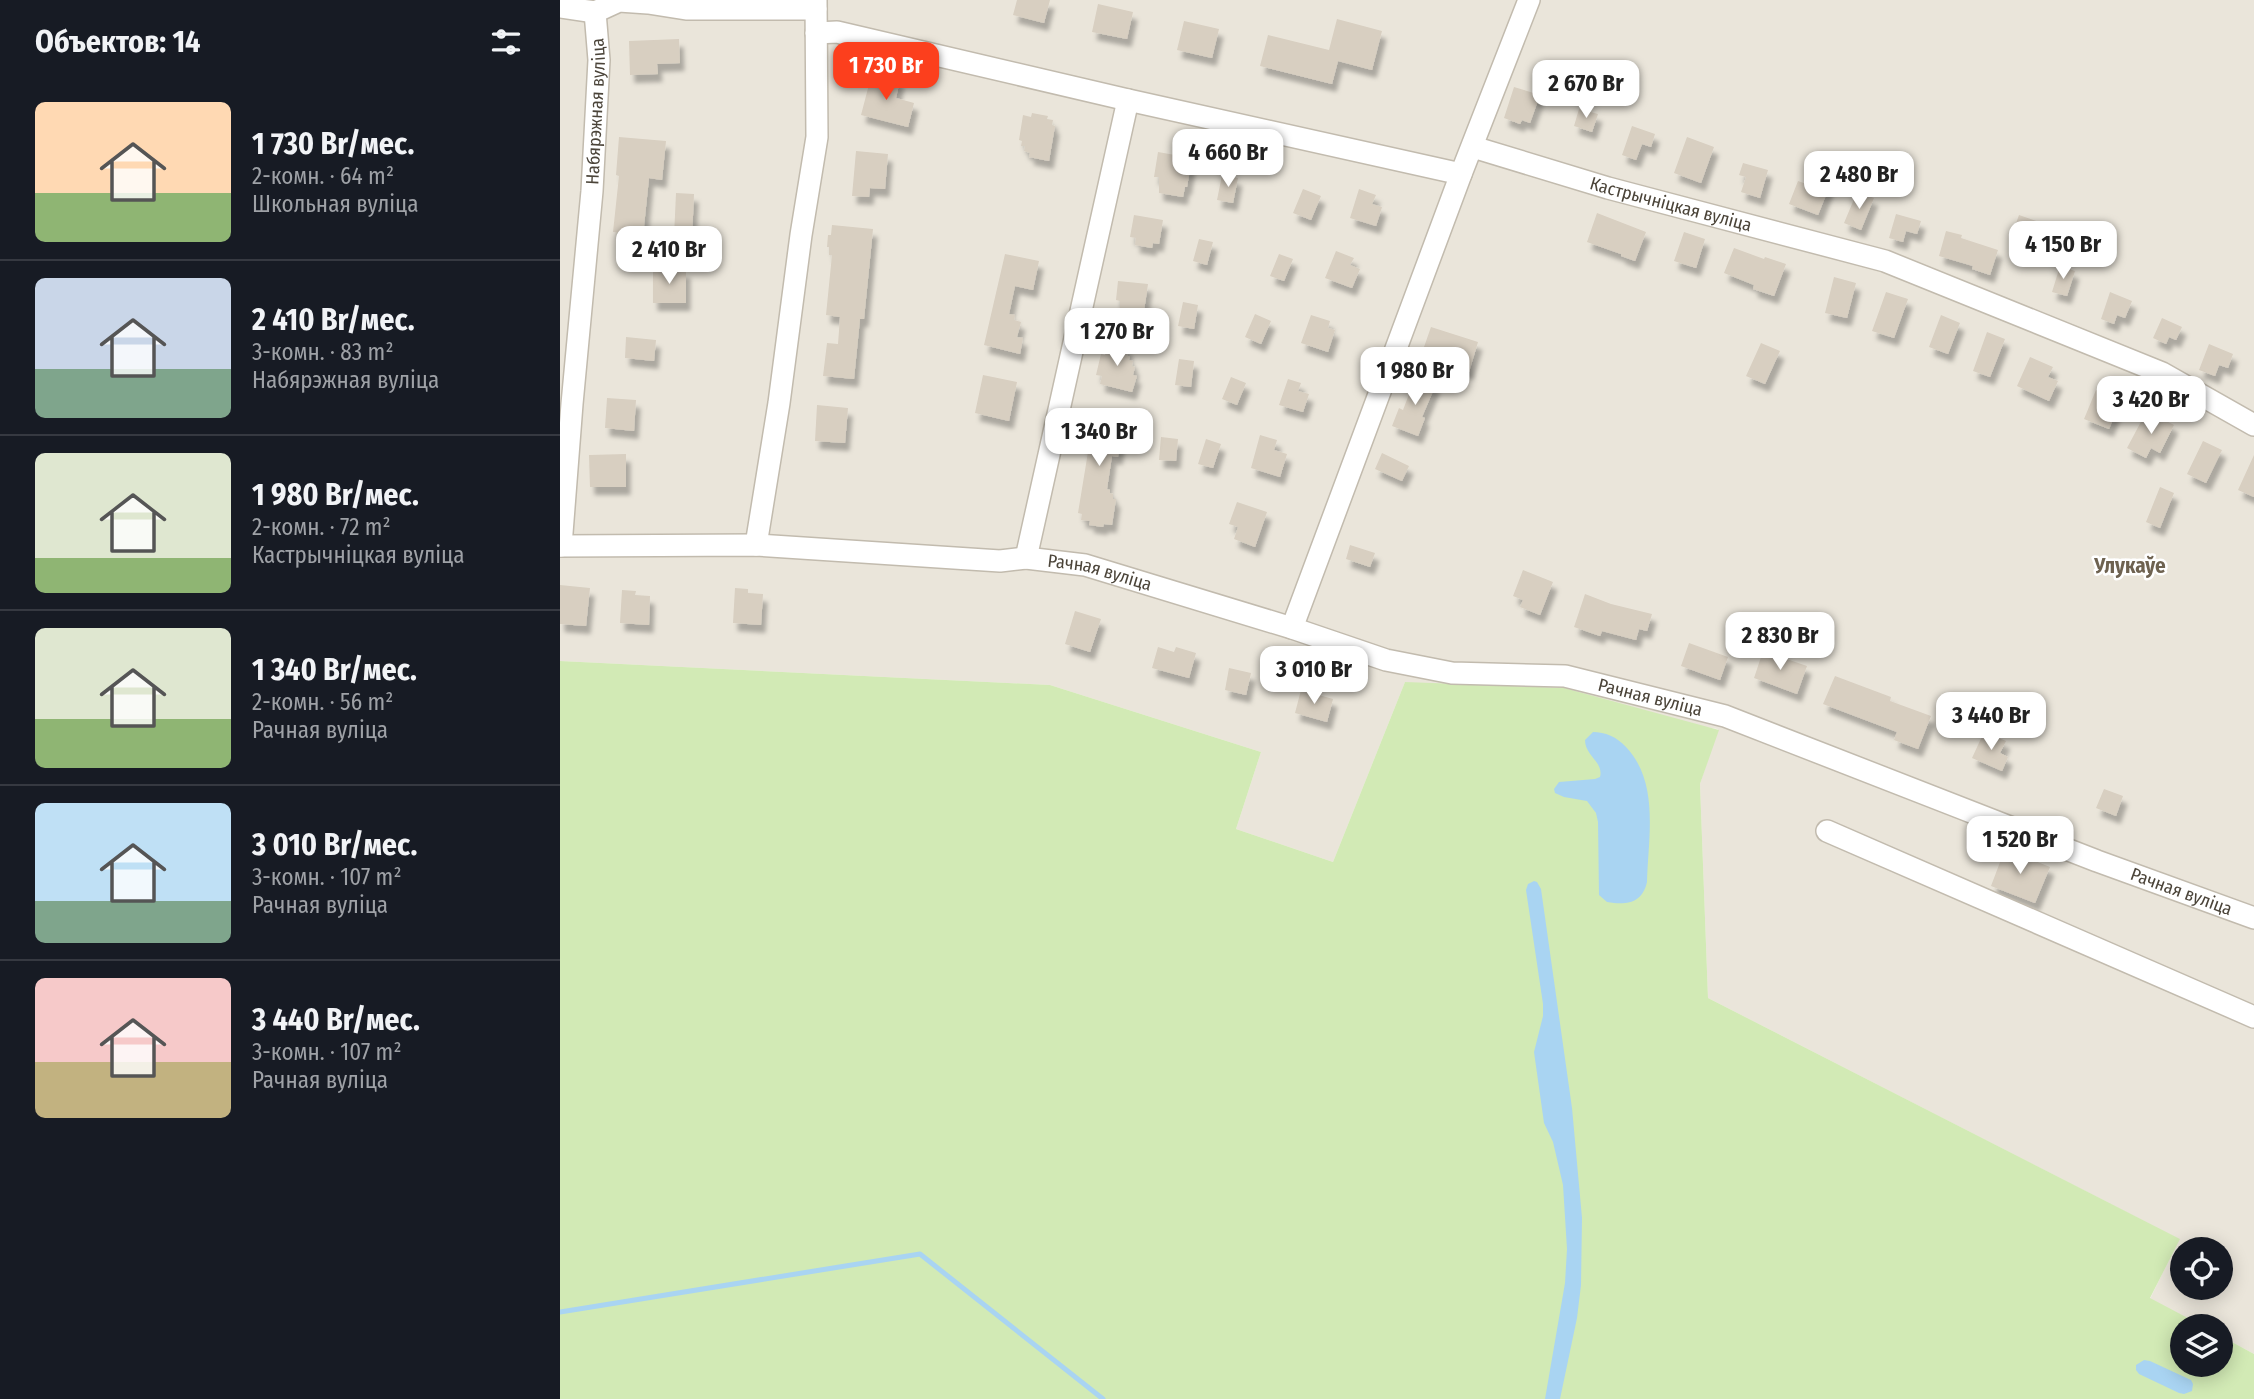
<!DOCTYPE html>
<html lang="ru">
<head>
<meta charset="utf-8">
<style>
	:root { --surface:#171b24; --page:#20242c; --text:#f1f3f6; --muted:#9ea1a6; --line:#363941; --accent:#fc3f1d }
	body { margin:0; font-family:"Fira Sans Condensed",sans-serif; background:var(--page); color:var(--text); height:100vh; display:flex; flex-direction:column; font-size:26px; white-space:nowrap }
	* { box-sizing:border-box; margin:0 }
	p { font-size:23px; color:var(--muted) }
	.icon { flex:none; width:38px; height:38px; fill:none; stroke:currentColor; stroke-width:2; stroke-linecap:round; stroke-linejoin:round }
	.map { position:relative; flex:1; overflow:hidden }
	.drawer { display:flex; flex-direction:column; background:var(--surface); width:560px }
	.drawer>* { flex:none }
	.fabs { position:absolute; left:1610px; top:1237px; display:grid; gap:14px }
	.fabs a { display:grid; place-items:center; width:63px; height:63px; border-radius:50%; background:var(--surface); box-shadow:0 4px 18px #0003; font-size:35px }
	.price { position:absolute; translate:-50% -60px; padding:0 16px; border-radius:14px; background:#fff; color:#222; font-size:23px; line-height:46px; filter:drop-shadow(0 2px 4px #0008) }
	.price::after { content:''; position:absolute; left:50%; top:42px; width:21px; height:16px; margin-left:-10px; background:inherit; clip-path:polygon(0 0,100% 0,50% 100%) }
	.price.current { background:var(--accent); color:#fff }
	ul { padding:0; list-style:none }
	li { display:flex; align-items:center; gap:21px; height:175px; padding:0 35px }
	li+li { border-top:2px solid var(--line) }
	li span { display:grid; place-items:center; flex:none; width:196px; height:140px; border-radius:10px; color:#555 }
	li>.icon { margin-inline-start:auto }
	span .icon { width:84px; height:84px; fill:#fffc; stroke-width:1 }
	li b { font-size:30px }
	h2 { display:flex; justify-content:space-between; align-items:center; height:84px; padding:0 35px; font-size:30px }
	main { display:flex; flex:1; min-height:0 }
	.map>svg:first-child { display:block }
	.residential { fill:#eae5da; fill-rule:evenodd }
	.green { fill:#d2eab5 }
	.water { fill:#a9d4f2 }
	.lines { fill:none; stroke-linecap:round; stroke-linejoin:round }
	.stream { stroke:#a9d4f2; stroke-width:5 }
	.building { fill:#d8cfc1; filter:url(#shadow) }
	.minor-casing { stroke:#c2bbae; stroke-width:24 }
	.minor { stroke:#fff; stroke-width:21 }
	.labels { text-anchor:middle; stroke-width:5; stroke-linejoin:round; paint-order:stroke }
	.street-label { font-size:18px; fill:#4b4439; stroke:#fff }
	.quarter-label { font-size:21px; font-weight:bold; fill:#6e6250; stroke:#fff }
</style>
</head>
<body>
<main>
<section class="drawer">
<h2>Объектов: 14<svg class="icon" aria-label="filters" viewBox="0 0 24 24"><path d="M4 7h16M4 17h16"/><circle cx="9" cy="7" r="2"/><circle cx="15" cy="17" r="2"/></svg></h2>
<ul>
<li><span style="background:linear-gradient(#ffd9b3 65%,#8fb573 0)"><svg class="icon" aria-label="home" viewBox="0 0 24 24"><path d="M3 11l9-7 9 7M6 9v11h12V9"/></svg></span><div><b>1 730 Br/мес.</b><p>2-комн. · 64 m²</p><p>Школьная вуліца</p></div></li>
<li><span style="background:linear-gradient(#c9d6e8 65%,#7fa58c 0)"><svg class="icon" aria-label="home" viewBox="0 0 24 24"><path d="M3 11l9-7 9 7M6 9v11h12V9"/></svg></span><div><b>2 410 Br/мес.</b><p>3-комн. · 83 m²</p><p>Набярэжная вуліца</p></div></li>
<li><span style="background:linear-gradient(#dfe7d0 75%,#8fb573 0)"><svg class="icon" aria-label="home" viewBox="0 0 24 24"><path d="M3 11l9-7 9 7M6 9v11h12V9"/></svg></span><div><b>1 980 Br/мес.</b><p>2-комн. · 72 m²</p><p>Кастрычніцкая вуліца</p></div></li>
<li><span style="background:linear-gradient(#dfe7d0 65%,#8fb573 0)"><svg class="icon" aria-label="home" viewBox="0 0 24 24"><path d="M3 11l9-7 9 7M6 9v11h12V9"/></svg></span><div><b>1 340 Br/мес.</b><p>2-комн. · 56 m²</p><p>Рачная вуліца</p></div></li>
<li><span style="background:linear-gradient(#bfe0f5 70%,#7fa58c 0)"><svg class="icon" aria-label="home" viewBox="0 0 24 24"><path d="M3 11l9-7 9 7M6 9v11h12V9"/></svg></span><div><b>3 010 Br/мес.</b><p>3-комн. · 107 m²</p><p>Рачная вуліца</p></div></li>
<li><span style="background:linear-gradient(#f6c9c9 60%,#c2b280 0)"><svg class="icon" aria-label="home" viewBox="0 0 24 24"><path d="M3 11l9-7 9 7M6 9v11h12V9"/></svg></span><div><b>3 440 Br/мес.</b><p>3-комн. · 107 m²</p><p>Рачная вуліца</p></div></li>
</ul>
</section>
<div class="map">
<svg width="1694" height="1399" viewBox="0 0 1694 1399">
	<defs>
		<filter id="shadow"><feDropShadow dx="4.5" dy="8" stdDeviation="2" flood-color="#0004"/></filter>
	</defs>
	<rect width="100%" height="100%" fill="#f6f3ec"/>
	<path class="residential" d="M 0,0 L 1694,0 L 1694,1354 L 1661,1336 L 1661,1326 L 1643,1326 L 1590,1299 L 1619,1239 L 1148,998 L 1140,784 L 1158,729 L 845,682 L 773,862 L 676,829 L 701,752 L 490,685 L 0,661 ZM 1622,1250 L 1661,1250 L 1661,1288 L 1622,1288 Z"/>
	<path class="green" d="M 0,661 L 490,685 L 701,752 L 676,829 L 773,862 L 845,682 L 1004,688 L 1159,730 L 1140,784 L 1148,998 L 1620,1239 L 1590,1298 L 1643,1326 L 1622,1326 L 1622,1365 L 1661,1365 L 1661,1336 L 1694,1354 L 1694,1399 L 0,1399 Z"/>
	<path class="water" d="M 1033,732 C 1045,732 1057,737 1066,747 C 1100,783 1088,838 1087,882 C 1082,904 1066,905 1047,902 L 1039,895 L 1038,822 L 1036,813 L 1027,801 L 1004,797 L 995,793 L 994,789 L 999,782 L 1035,779 L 1040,777 C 1044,762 1025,756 1025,740 Z
		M 974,881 L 977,882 L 981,889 L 1012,1108 L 1022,1218 L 1021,1285 L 1017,1318 L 1000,1399 L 985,1399 L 1005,1283 L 1007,1249 L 1003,1185 L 993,1142 L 984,1123 L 974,1052 L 983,1016 L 983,1004 L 966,890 L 968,884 Z
		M 1584,1360 L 1590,1361 L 1631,1380 L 1633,1384 L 1632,1391 L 1624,1394 L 1619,1393 L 1579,1374 L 1576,1370 L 1576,1365 Z"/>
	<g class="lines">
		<path class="stream" d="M 0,1312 L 360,1254 L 543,1399"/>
	</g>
	<path class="building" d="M 457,0 L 490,0 L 484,23 L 453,15 Z
		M 538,4 L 573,12 L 567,39 L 532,32 Z
		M 777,19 L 822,31 L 812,70 L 778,61 L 772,84 L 700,66 L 708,35 L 769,50 Z
		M 624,21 L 659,29 L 652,58 L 617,50 Z
		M 119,39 L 120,63 L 97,64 L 98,74 L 70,75 L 69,41 Z
		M 312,73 L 340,80 L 336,98 L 354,103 L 348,127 L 301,115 Z
		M 954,87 L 980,95 L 970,123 L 962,120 L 960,124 L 944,118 Z
		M 1019,109 L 1038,114 L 1032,132 L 1014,126 Z
		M 472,113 L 488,116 L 487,119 L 493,120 L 492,125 L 495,126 L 489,161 L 469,157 L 470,153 L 464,151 L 465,146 L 461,146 L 462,141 L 459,140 L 463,115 L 471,117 Z
		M 1072,126 L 1095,134 L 1091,147 L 1082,144 L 1076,160 L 1062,155 Z
		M 59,137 L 106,141 L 102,180 L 89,178 L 83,236 L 53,232 L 59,176 L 56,175 Z
		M 1127,137 L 1154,147 L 1141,183 L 1114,173 Z
		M 296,151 L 328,154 L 325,189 L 310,188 L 309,197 L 292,196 Z
		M 598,152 L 632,158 L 627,187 L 625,187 L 623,197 L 599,193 L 599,177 L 594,177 Z
		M 1183,163 L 1208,170 L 1200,198 L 1181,192 L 1186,177 L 1179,175 Z
		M 662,175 L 678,178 L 673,203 L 657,200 Z
		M 1258,180 L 1270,185 L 1258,215 L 1229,204 L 1238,181 L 1255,187 Z
		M 743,189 L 761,196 L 751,220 L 733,213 Z
		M 799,189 L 816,195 L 812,204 L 822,207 L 816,226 L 790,218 Z
		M 1297,192 L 1314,198 L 1301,230 L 1284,223 Z
		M 116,193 L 134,194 L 132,238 L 114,237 Z
		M 1037,213 L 1086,232 L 1075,261 L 1061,256 L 1061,254 L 1027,242 Z
		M 1336,214 L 1361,221 L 1357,234 L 1346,231 L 1343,242 L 1329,238 Z
		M 574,215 L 603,220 L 599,244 L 593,243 L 592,248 L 575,245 L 576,238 L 570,237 Z
		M 1459,215 L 1496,228 L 1485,256 L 1449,243 Z
		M 272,225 L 313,229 L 304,319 L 300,319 L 294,379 L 263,376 L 267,343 L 278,344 L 280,317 L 266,315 L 272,255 L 269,255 L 269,247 L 267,247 L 268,235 L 271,235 Z
		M 1386,231 L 1402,235 L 1401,238 L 1438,250 L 1430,275 L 1412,269 L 1413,266 L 1379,256 Z
		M 1124,232 L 1145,239 L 1136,268 L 1114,261 Z
		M 639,239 L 653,242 L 647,265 L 633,261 Z
		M 1174,248 L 1204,259 L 1205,257 L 1226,264 L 1214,296 L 1193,289 L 1194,285 L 1164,273 Z
		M 776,251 L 794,258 L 790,265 L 800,269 L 792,288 L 765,278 Z
		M 445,254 L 479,261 L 473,290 L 455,286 L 449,314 L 455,315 L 454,320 L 461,322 L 457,337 L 463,338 L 460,354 L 424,345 Z
		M 719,254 L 733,259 L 724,281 L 710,276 Z
		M 1500,266 L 1515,271 L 1507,296 L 1492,292 Z
		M 93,269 L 126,270 L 126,303 L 93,303 Z
		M 1274,277 L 1296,283 L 1287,318 L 1265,313 Z
		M 558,281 L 588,284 L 584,311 L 560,308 L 560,301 L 556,300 Z
		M 1326,292 L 1348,299 L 1334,338 L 1312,331 Z
		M 1550,292 L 1572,301 L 1565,318 L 1557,315 L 1554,324 L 1541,319 Z
		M 623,302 L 638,305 L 634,329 L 618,326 Z
		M 695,314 L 711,321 L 701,344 L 685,337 Z
		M 751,315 L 770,321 L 768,328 L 775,330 L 768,352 L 741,343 Z
		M 1381,315 L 1400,323 L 1388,354 L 1369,347 Z
		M 1602,318 L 1622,327 L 1616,340 L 1609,337 L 1606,344 L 1593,338 Z
		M 871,327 L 918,342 L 909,372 L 889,366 L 892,356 L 864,347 Z
		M 1427,332 L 1445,339 L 1430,377 L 1413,371 Z
		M 66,337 L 96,340 L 94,361 L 65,358 Z
		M 548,342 L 569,348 L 567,356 L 570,356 L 569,360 L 573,361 L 572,366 L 575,367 L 573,375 L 577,376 L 572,392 L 540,384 L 542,376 L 536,375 L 541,354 L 545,355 Z
		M 1201,343 L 1220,351 L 1205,384 L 1186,376 Z
		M 1649,344 L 1673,354 L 1668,368 L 1659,365 L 1655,376 L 1639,370 Z
		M 1470,357 L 1493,367 L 1488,377 L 1498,381 L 1489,401 L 1457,386 Z
		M 619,359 L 634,361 L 631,387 L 615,385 Z
		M 423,375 L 457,382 L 449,421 L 415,413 Z
		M 856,376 L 876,384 L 862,417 L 865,418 L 858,436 L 832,426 L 839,408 L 843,410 Z
		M 671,377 L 686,383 L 677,405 L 662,399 Z
		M 728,379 L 741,383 L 738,391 L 749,394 L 743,412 L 719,405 Z
		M 1536,390 L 1561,400 L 1549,429 L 1524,419 Z
		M 47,398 L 76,400 L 74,431 L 45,428 Z
		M 257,405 L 288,408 L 285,443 L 255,441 Z
		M 535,409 L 557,413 L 554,425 L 558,426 L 557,432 L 562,433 L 558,457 L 552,456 L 547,489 L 550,490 L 550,493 L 553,494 L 553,499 L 556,499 L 552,525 L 544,524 L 543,527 L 529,525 L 530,521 L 521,520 L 522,514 L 518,513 L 528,452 L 525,452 L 526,443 L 523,443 L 529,410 L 534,411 Z
		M 1591,413 L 1614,425 L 1600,453 L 1591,448 L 1586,458 L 1567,448 L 1584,416 L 1588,419 Z
		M 700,435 L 717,440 L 714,450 L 727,454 L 720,477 L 691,468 Z
		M 601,437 L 618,439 L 616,461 L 599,460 Z
		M 646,439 L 661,444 L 653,468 L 638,464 Z
		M 1643,441 L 1662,450 L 1646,483 L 1627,474 Z
		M 822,453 L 849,466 L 842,481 L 815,469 Z
		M 66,454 L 66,487 L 30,487 L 29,455 Z
		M 1694,455 L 1694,497 L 1678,490 Z
		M 1600,487 L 1614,493 L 1600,528 L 1586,522 Z
		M 677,502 L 707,512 L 695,547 L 674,539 L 678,527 L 669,524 Z
		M 790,545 L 815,553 L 810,567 L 786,559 Z
		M 963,570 L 993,582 L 980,615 L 960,607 L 963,600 L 953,596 Z
		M 0,585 L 30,588 L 26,626 L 0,624 Z
		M 175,588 L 188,589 L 188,593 L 203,594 L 201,625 L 173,623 Z
		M 62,590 L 76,591 L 75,595 L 90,596 L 89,625 L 60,623 Z
		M 1025,594 L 1051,604 L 1092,614 L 1087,631 L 1079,629 L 1076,640 L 1042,631 L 1040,636 L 1014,627 Z
		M 515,611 L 541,619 L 530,652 L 505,644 Z
		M 1129,643 L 1168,657 L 1160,680 L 1121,666 Z
		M 598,647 L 614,652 L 616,647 L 636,653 L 629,678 L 592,668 Z
		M 1203,651 L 1247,666 L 1237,694 L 1194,678 Z
		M 669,668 L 691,673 L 686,695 L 665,690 Z
		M 1275,676 L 1331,697 L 1330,701 L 1371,716 L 1358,749 L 1334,740 L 1337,732 L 1263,704 Z
		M 741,690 L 773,699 L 767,722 L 735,713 Z
		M 1424,732 L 1446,741 L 1440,753 L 1448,757 L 1442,771 L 1412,758 Z
		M 1544,789 L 1563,796 L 1556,816 L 1536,808 Z
		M 1445,849 L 1490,867 L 1475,903 L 1431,886 Z"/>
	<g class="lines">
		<defs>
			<g id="minor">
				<path d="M 0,7 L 35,12 L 59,1 L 88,3 L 126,9 L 256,9"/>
				<path d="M 256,33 L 277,32 L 568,100 L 901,174"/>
				<path id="s1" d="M 913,147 L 1048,188 L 1325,261 L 1602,373 L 1694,425"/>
				<path d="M 196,545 L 219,403 L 241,235 L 257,137 L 256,0"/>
				<path id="s2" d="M 0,546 L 196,545 L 440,561 L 466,558 L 525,565 L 732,628 L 826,660 L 892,673 L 1005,676 L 1165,716 L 1537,861 L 1694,918"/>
				<path id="s3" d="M 1,546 L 12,404 L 32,191 L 39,60 L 35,12"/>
				<path d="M 466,558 L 568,100"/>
				<path d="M 732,628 L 901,174 L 969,0"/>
				<path d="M 1267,831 L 1694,1017"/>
			</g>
		</defs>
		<use href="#minor" class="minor-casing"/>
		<use href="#minor" class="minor"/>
	</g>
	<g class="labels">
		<g class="street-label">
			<text dy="6" stroke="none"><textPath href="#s3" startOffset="436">Набярэжная вуліца</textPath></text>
			<text dy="6" stroke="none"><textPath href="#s1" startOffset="206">Кастрычніцкая вуліца</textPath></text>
			<text dy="6" stroke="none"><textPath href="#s2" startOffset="542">Рачная вуліца</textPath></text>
			<text dy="6" stroke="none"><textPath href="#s2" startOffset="1110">Рачная вуліца</textPath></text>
			<text dy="6" stroke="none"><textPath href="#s2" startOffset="1676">Рачная вуліца</textPath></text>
		</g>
		<g class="quarter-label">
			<text x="1570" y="573">Улукаўе</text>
		</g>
	</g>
</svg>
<div class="fabs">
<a><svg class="icon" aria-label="locate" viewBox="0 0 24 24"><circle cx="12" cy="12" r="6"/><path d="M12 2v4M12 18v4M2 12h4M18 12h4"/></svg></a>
<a><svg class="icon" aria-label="layers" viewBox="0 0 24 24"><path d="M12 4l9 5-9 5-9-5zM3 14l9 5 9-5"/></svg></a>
</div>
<b class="price current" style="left:326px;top:102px">1 730 Br</b>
<b class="price" style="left:1026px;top:120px">2 670 Br</b>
<b class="price" style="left:668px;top:189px">4 660 Br</b>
<b class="price" style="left:1299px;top:211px">2 480 Br</b>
<b class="price" style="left:1503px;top:281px">4 150 Br</b>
<b class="price" style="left:109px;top:286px">2 410 Br</b>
<b class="price" style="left:557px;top:368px">1 270 Br</b>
<b class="price" style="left:855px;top:407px">1 980 Br</b>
<b class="price" style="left:1591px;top:436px">3 420 Br</b>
<b class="price" style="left:539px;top:468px">1 340 Br</b>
<b class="price" style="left:1220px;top:672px">2 830 Br</b>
<b class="price" style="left:754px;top:706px">3 010 Br</b>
<b class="price" style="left:1431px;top:752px">3 440 Br</b>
<b class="price" style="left:1460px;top:876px">1 520 Br</b>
</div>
</main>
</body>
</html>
